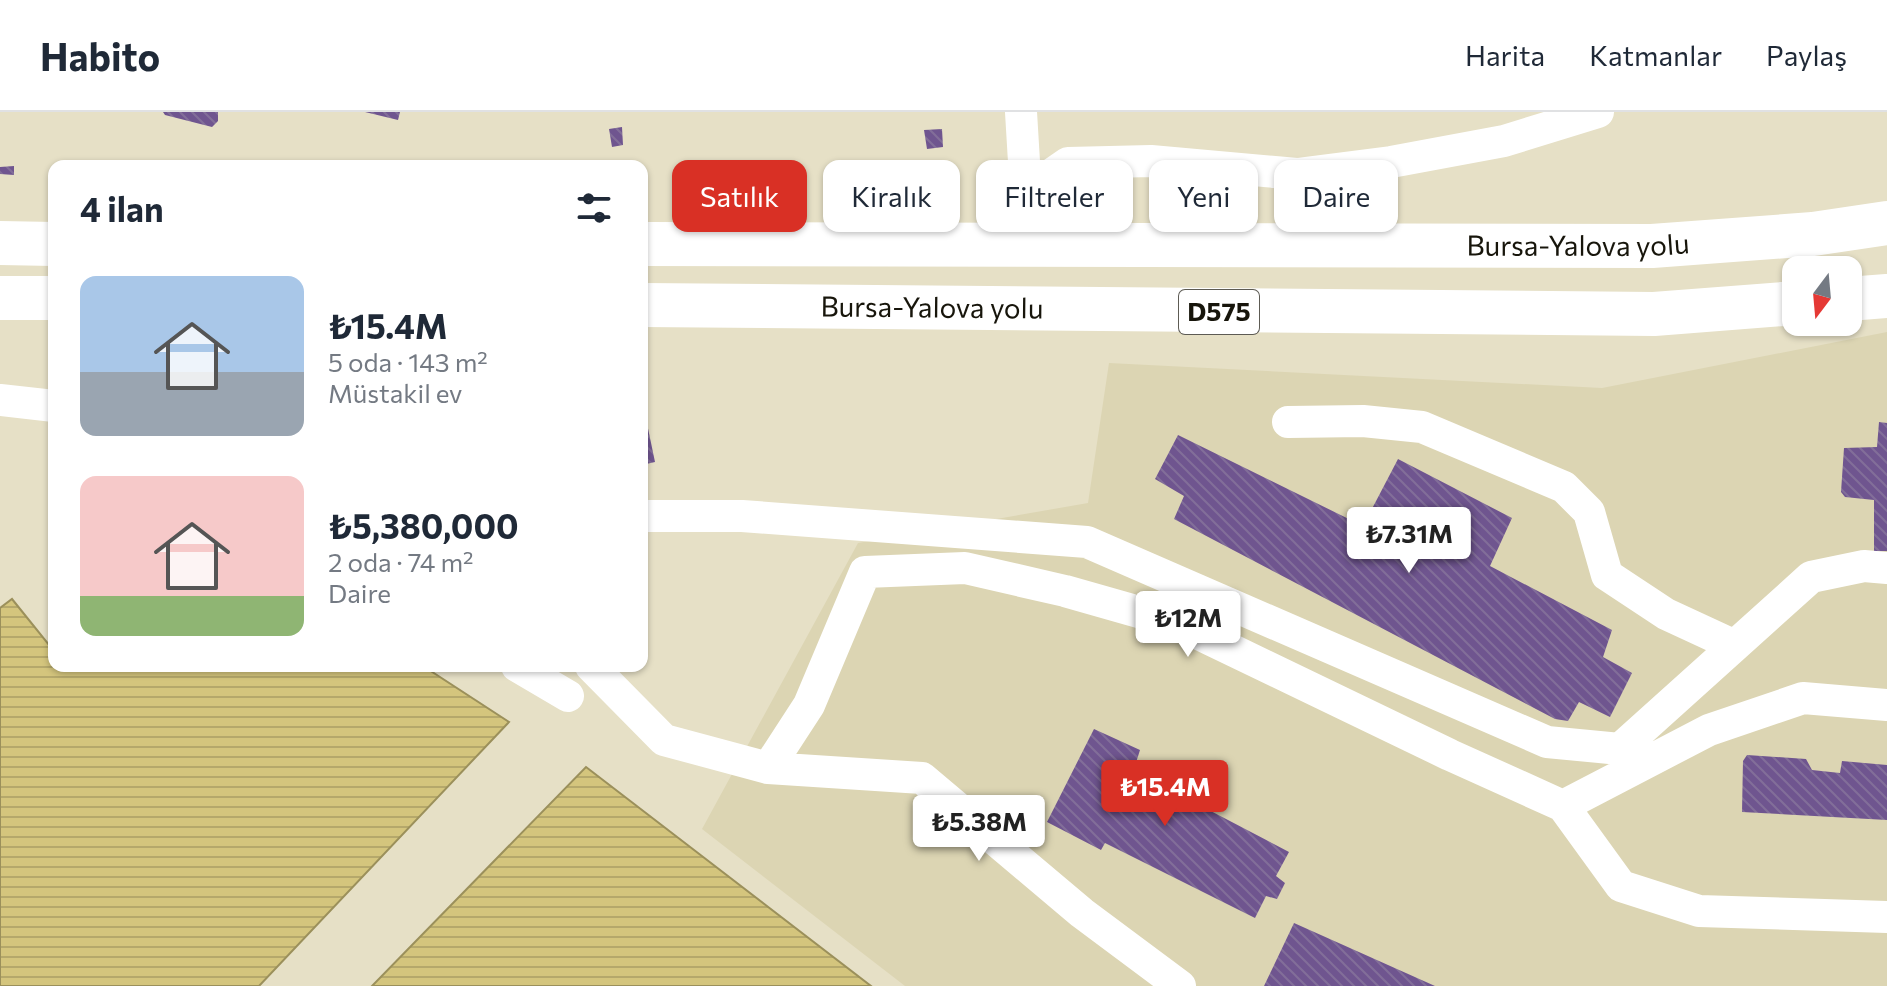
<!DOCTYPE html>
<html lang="tr">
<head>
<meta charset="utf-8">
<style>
	:root { --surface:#fff; --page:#f6f6f7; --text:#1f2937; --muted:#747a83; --line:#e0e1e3; --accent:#d93025 }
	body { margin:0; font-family:Commissioner,sans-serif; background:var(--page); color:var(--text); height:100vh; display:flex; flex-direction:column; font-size:30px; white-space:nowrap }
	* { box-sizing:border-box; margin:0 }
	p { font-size:26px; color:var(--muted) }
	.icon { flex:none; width:44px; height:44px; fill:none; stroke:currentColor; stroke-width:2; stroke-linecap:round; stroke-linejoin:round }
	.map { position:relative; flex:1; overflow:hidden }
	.panel { position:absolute; left:48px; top:48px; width:600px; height:512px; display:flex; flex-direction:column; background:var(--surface); border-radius:16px; box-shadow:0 2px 6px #0004 }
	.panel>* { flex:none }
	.hud { position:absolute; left:672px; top:48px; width:760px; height:72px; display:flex; gap:16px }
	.needle { width:52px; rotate:196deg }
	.fabs { position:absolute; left:1782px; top:144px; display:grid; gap:16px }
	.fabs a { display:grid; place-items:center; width:80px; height:80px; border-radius:16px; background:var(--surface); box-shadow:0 2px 6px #0004; font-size:40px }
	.price { position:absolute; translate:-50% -68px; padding:0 18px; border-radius:8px; background:#fff; color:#222; font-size:26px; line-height:52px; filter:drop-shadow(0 2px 4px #0008) }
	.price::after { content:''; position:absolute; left:50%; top:48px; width:24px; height:18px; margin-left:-12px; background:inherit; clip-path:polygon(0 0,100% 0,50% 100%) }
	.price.on { background:var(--accent); color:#fff }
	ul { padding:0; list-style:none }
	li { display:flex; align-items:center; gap:24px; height:200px; padding:0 32px }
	li span { display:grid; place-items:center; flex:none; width:224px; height:160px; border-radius:16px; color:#555 }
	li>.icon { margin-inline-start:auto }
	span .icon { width:96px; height:96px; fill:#fffc; stroke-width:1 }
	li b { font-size:34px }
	h2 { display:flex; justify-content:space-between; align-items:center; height:96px; padding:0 32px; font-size:34px }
	.chip { padding:0 28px; border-radius:16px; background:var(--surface); box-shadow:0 2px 6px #0004; font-size:28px; line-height:72px }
	.chip.on { background:var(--accent); color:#fff }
	header { display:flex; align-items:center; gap:48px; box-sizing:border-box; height:112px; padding:0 40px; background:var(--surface); border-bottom:2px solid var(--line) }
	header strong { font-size:38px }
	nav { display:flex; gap:44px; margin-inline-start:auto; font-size:28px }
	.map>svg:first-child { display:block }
	.built { fill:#dcd5b3 }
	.water { fill:url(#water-rules); stroke:#9b905b; stroke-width:2 }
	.building { fill:url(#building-back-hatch) }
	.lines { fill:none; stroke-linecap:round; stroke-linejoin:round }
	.minor { stroke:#fff; stroke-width:32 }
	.highway { stroke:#fff; stroke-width:44 }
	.labels { text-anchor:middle; stroke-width:8; stroke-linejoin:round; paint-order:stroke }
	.shield { fill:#fff; stroke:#5d5b54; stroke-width:2 }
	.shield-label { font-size:26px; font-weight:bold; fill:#17150b }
	.street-label { font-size:28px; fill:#17150b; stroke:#fff }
</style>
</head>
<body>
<header>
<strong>Habito</strong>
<nav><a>Harita</a><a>Katmanlar</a><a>Paylaş</a></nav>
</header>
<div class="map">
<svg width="1887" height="874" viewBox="0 0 1887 874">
	<defs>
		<pattern id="water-rules" width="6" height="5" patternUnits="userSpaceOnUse" patternTransform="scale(2)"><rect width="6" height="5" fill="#d4c57d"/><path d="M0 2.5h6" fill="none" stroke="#b5a86b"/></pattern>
		<pattern id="building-back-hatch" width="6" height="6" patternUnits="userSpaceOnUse" patternTransform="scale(2)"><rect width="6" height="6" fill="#6f558f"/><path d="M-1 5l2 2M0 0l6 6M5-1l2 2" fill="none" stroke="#826e99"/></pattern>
	</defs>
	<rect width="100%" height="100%" fill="#e6e0c6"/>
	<path class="built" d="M 1887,220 L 1887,874 L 905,874 L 702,717 L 858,431 L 1088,391 L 1109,251 L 1602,276 Z"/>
	<path class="water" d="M 12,487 L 54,539 L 54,554 L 423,554 L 509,610 L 259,874 L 0,874 L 0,496 Z
		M 586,655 L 871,874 L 372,874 Z"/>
	<path class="building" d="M 163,0 L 218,0 L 218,9 L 212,15 L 165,3 Z
		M 365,0 L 400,0 L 398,8 Z
		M 622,15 L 623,33 L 612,35 L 609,17 Z
		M 942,17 L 943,35 L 927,37 L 924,18 Z
		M 14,54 L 14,63 L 0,62 L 0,55 Z
		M 642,302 L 645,302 L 655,350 L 642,353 Z
		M 1879,310 L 1887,311 L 1887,439 L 1874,439 L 1874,388 L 1845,385 L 1841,380 L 1844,336 L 1877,335 Z
		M 1178,323 L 1363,414 L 1398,347 L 1512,406 L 1490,454 L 1612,518 L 1603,545 L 1632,561 L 1610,605 L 1579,590 L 1568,609 L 1555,607 L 1174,407 L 1184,384 L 1155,367 Z
		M 1094,617 L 1140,638 L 1134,657 L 1138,661 L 1289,740 L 1276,764 L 1285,771 L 1277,787 L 1266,784 L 1255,806 L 1105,731 L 1101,738 L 1047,710 Z
		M 1747,643 L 1806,647 L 1812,658 L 1840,661 L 1842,649 L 1887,653 L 1887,708 L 1742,700 L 1743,649 Z
		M 1294,811 L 1435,874 L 1264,874 Z"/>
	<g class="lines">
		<path class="minor" d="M 1021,0 L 1029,133
			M 1026,80 L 1068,51 L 1151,49 L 1297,62 L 1391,50 L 1504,29 L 1598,0
			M 0,288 L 54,294
			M 1288,310 L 1363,309 L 1422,315 L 1564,375 L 1589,400 L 1607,463 L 1666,502 L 1733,533
			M 642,404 L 742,404 L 1087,430 L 1547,630 L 1620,637 L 1811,465 L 1864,454 L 1887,456
			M 517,554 L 568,584
			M 591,554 L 664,628 L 768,656 L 809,593 L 865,460 L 965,456 L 1065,479 L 1174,510 L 1450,643 L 1563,694 L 1621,774 L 1699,799 L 1887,805
			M 768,656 L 922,666 L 1082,801 L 1180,874
			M 1563,694 L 1709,618 L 1803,586 L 1887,593"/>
		<g class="highway">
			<path d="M 0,131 L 54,132"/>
			<path id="s1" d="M 642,132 L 1652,134 L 1813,122 L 1887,111"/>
			<path d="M 0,186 L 54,186"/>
			<path d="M 1848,187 L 1887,184"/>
			<path id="s2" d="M 642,193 L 1654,202 L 1796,191"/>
		</g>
	</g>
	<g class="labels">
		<rect class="shield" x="1179" y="178" width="80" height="44" rx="6"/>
		<g class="shield-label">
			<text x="1219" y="209">D575</text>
		</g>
		<g class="street-label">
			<text dy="10" stroke="none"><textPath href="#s1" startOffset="936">Bursa-Yalova yolu</textPath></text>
			<text dy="10" stroke="none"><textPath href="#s2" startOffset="290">Bursa-Yalova yolu</textPath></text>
		</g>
	</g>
</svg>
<div class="fabs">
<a><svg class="needle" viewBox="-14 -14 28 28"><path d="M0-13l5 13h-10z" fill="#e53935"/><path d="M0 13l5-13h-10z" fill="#747a83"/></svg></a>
</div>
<b class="price" style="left:1409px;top:463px">₺7.31M</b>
<b class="price" style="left:1188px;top:547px">₺12M</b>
<b class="price on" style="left:1165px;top:716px">₺15.4M</b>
<b class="price" style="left:979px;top:751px">₺5.38M</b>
<div class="hud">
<a class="chip on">Satılık</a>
<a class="chip">Kiralık</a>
<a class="chip">Filtreler</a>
<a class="chip">Yeni</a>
<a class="chip">Daire</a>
</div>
<section class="panel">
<h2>4 ilan<svg class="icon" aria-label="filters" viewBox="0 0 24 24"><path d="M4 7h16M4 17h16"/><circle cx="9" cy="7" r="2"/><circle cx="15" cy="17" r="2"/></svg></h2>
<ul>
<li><span style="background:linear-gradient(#a9c7e8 60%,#9aa5b1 0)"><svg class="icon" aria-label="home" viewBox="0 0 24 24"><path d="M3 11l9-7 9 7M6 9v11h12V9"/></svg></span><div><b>₺15.4M</b><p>5 oda · 143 m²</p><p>Müstakil ev</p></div></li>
<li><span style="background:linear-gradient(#f6c9c9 75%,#8fb573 0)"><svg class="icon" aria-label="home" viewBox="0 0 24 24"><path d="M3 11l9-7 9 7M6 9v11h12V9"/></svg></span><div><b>₺5,380,000</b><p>2 oda · 74 m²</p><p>Daire</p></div></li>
</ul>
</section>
</div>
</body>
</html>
